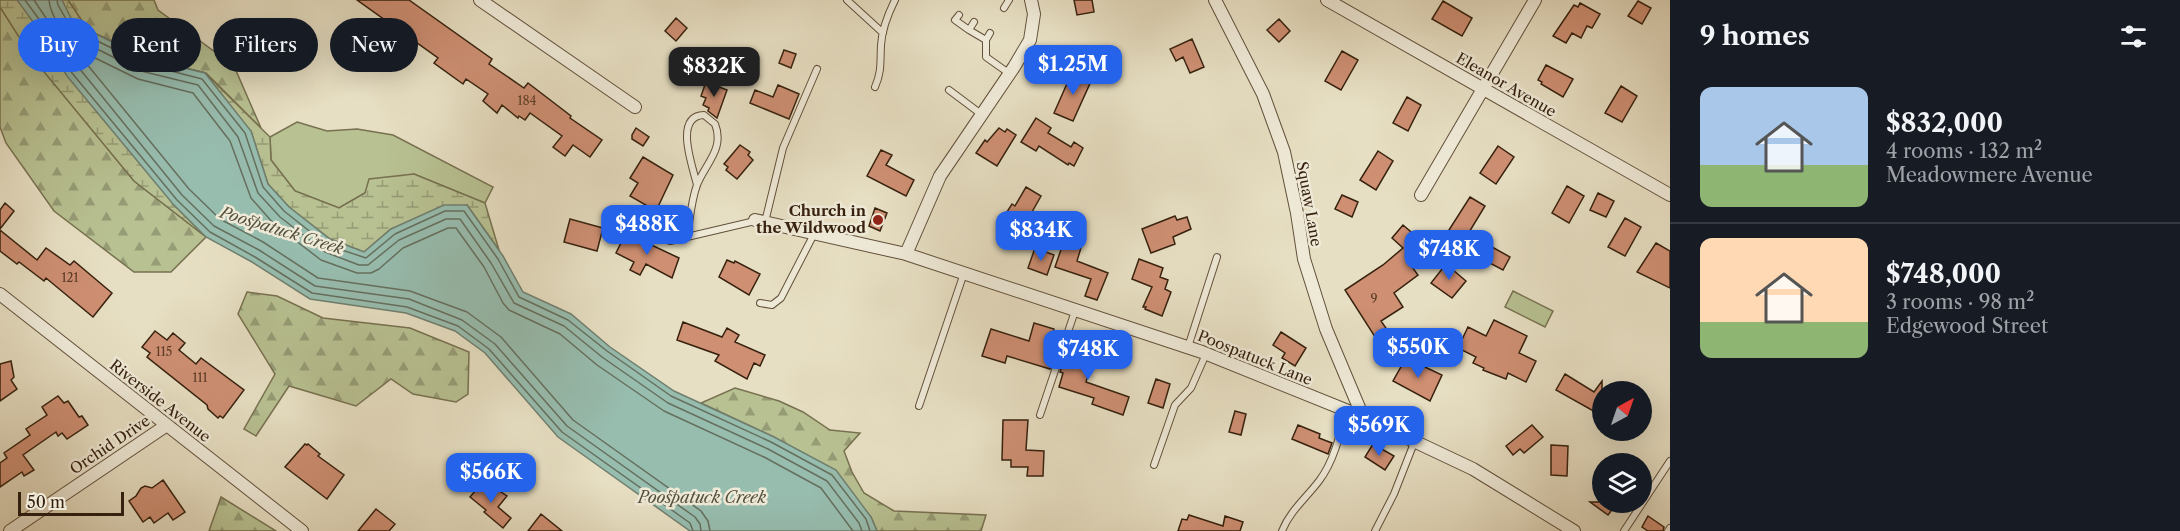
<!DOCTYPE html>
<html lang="en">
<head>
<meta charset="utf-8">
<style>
	:root { --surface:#171b24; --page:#20242c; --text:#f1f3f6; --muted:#9ea1a6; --line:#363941; --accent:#2563eb }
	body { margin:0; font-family:"Libre Caslon Text",serif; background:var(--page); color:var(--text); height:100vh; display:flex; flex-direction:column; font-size:22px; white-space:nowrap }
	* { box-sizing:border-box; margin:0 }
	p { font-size:20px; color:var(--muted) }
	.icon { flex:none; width:33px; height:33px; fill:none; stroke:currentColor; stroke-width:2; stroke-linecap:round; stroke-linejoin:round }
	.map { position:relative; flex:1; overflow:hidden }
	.drawer { display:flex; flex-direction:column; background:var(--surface); width:510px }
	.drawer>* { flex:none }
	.guide { position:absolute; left:18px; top:18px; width:570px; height:54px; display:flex; gap:12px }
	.needle { width:39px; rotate:40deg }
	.tools { position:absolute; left:1592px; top:381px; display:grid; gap:12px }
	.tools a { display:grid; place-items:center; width:60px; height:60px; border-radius:50%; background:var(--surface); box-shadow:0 6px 24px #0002; font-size:30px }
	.scale { position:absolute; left:18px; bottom:15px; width:106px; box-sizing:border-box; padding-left:6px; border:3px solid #36210e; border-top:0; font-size:16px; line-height:21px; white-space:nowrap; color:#36210e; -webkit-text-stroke:4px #efead8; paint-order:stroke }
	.price { position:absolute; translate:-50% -51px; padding:0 14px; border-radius:12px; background:var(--accent); color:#fff; font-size:20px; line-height:39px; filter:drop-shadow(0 2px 3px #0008) }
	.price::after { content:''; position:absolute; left:50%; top:36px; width:18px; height:14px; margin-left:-9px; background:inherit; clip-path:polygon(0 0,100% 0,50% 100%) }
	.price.selected { background:#222; color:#fff }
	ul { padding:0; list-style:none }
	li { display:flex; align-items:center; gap:18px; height:150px; padding:0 30px }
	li+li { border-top:2px solid var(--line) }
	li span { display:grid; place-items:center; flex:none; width:168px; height:120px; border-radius:12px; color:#555 }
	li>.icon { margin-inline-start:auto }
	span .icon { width:72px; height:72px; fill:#fffc; stroke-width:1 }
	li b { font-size:26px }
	h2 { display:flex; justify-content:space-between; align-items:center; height:72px; padding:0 30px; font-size:26px }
	.chip { padding:0 21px; border-radius:27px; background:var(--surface); box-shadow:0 6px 24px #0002; font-size:21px; line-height:54px }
	.chip.selected { background:var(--accent); color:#fff }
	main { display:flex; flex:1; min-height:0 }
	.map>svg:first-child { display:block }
	.green { fill:#b8c192; stroke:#777150; stroke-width:1.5 }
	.forest { fill:url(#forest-firs); stroke:#777150; stroke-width:1.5 }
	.wetland { fill:url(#wetland-marsh); stroke:#777150; stroke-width:1.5 }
	.water { fill:#97bdaf; stroke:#707f6f; stroke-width:1.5 }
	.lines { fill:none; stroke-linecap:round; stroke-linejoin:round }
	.shore { stroke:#666f5e; stroke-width:1.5 }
	.building { fill:#ce8f73; stroke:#36210e; stroke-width:1.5 }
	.service-casing { stroke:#62503b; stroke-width:8 }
	.minor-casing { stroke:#62503b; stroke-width:14 }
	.service { stroke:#efead8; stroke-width:6 }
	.minor { stroke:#efead8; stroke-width:12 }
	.poi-dot { fill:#8f2418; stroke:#efead8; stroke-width:2 }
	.labels { text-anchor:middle; stroke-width:5; stroke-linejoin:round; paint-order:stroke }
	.number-label { font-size:12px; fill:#5c3c27 }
	.street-label { font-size:15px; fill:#36210e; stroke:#efead8 }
	.poi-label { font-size:15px; font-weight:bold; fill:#36210e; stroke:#efead8; text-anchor:end }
	.water-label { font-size:16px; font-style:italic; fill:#53503e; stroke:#efead8 }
</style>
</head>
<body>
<main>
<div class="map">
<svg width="1670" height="531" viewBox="0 0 1670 531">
	<defs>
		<pattern id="forest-firs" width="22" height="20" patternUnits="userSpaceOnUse" patternTransform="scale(1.5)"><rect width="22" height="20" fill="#b8c192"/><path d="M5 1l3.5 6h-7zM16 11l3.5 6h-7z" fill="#969c76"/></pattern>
		<pattern id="wetland-marsh" width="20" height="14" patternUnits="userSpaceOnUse" patternTransform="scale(1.5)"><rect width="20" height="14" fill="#b8c192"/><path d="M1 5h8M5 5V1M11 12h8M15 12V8" fill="none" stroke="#969c76"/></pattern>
	</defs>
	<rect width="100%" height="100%" fill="#e7dfc3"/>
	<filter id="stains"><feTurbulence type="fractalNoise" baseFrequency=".00333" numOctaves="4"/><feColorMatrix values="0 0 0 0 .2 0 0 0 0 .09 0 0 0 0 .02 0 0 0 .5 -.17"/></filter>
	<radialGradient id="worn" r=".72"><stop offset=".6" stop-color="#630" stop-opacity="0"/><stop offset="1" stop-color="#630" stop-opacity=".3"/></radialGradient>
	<path class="green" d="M 297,122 L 327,131 L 357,129 L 393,135 L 493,187 L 485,203 L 414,174 L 365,193 L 339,208 L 295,191 L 271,160 L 270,137 Z
		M 1513,291 L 1553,311 L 1545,327 L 1505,307 Z"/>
	<path class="forest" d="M 68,0 L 154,0 L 158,10 L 234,66 L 261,128 L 206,73 L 147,59 L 88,30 Z
		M 0,7 L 32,56 L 134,181 L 206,237 L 171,272 L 134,272 L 54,211 L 6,143 L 0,127 Z
		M 247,292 L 277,296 L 323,318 L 410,328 L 469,352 L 468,394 L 456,402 L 413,394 L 391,379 L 356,406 L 289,386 L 256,436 L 244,429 L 275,374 L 238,314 Z
		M 735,388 L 779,401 L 803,412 L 830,430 L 860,433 L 844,451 L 852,472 L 864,493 L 894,511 L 986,515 L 981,531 L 877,531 L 871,517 L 774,437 L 701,403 Z
		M 221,497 L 276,531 L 209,531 Z"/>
	<path class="wetland" d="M 0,0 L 68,0 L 88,30 L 147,59 L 205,73 L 270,137 L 271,160 L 295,191 L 339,208 L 365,193 L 369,179 L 414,174 L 485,203 L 499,250 L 467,205 L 391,229 L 364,252 L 330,239 L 289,207 L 268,184 L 251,131 L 173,204 L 206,237 L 134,181 L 31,56 L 0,7 Z"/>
	<path class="water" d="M 17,0 L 62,0 L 73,22 L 88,30 L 147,59 L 205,73 L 251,131 L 268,184 L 289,207 L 330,239 L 364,252 L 391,229 L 444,205 L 467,205 L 503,256 L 523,292 L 571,314 L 610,347 L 674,391 L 774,437 L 836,470 L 871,517 L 877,531 L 690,531 L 558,437 L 485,353 L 455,331 L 406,313 L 310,299 L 252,262 L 206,237 L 173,204 L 67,76 L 39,30 Z"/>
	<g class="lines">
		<path class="shore" d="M 25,0 L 44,26 L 72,73 L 177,200 L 210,232 L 255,257 L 312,293 L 407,307 L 458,326 L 489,349 L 562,432 L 690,523 L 693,531
			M 34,0 L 79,68 L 182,195 L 214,226 L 259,250 L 315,286 L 409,299 L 462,320 L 495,344 L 567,426 L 695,517 L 700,524 L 701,531
			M 49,0 C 50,11 58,27 67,34 L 141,71 L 198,85 L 238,137 L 258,193 L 280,217 L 325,252 L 359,265 L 368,265 L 399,240 L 446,219 L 460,219 L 491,263 L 514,303 L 564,326 L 602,357 L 668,403 L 768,449 L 827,481 L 859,523 L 862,531
			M 57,0 L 58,5 L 71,28 L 144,64 L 202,79 L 245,133 L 263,187 L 284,211 L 327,245 L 366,258 L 395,234 L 445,211 L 464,211 L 498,259 L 519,297 L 568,320 L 607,351 L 671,396 L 771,442 L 832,475 L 866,519 L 870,531
			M 710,531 L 708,521 L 701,511 L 573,420 L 501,337 L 467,312 L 410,291 L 318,278 L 263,242 L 220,219 L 189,189 L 86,63 L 83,55 L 87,54 L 138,79 L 193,93 L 230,141 L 251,198 L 274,224 L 321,260 L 357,273 L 371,273 L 379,269 L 403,248 L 448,228 L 456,228 L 484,267 L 503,303 L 509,310 L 560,334 L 597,365 L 664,411 L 764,457 L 821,488 L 853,531"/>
	</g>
	<path class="building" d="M 357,0 L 409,0 L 492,59 L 489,64 L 524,88 L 528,83 L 571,116 L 570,118 L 602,140 L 590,157 L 573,145 L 565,156 L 553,147 L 562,136 L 530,113 L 525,120 L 519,116 L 518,118 L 502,105 L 497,113 L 483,101 L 488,94 L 466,79 L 463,84 L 434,63 L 438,58 Z
		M 1074,0 L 1092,0 L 1094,12 L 1077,15 Z
		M 1443,1 L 1472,18 L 1462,36 L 1432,19 Z
		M 1638,1 L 1651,8 L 1642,24 L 1628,16 Z
		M 1580,3 L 1600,14 L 1592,28 L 1587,26 L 1581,38 L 1572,33 L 1566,43 L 1553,36 L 1574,5 L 1578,7 Z
		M 676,18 L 687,28 L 676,41 L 665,31 Z
		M 1279,19 L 1290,31 L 1279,42 L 1267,30 Z
		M 1192,39 L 1204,67 L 1190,73 L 1183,57 L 1176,61 L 1170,49 Z
		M 784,50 L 796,54 L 791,68 L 779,63 Z
		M 1342,51 L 1358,60 L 1341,90 L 1325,81 Z
		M 1546,65 L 1573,79 L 1563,97 L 1541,84 L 1542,82 L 1538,80 Z
		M 1073,70 L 1092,79 L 1073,121 L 1054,113 Z
		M 706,82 L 727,90 L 717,118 L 708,111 L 709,108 L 703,105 L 706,98 L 701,96 Z
		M 778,85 L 799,94 L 789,119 L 750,103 L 755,90 L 773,97 Z
		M 1621,86 L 1637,96 L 1622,122 L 1605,113 Z
		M 1407,97 L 1421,105 L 1408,131 L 1393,123 Z
		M 1036,118 L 1051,128 L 1048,133 L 1071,147 L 1074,142 L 1083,148 L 1074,166 L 1069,163 L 1068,165 L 1039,146 L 1036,151 L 1021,142 Z
		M 636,128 L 649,137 L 643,146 L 632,139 L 632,135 Z
		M 999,128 L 1005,132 L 1007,129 L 1016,135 L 997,166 L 976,153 L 985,140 L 987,142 Z
		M 740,145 L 750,152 L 748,155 L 753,160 L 737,179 L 726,170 L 728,167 L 724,164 Z
		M 1498,146 L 1514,157 L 1496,184 L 1480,173 Z
		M 881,150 L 892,155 L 886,165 L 914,180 L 906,196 L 867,176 Z
		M 1378,151 L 1393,161 L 1376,190 L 1360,180 Z
		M 643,157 L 673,175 L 656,211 L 630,196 L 638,183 L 630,178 Z
		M 1567,186 L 1584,196 L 1569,223 L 1552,213 Z
		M 1026,187 L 1041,196 L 1024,226 L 1005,215 L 1012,204 L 1015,206 Z
		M 1598,193 L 1614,201 L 1606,217 L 1590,210 Z
		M 1342,195 L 1358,202 L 1352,217 L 1335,209 Z
		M 1470,197 L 1485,206 L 1465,239 L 1449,230 Z
		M 5,203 L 14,211 L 0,229 L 0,210 Z
		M 875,208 L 887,213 L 880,231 L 869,226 Z
		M 1175,216 L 1177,220 L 1187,217 L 1191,229 L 1173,237 L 1175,244 L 1151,253 L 1142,229 Z
		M 1625,218 L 1641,227 L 1625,256 L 1608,247 Z
		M 570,219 L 603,228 L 597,251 L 564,242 Z
		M 1403,225 L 1417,237 L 1424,231 L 1428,235 L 1407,260 L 1418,275 L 1394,293 L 1403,307 L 1381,321 L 1388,331 L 1377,340 L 1345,290 L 1383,265 L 1403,248 L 1392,238 Z
		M 0,230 L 37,260 L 46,248 L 70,265 L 74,261 L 112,293 L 93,317 L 46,278 L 44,281 L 19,262 L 17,264 L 0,251 Z
		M 626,233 L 679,258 L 672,278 L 646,264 L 640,275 L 630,270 L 634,262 L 616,253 Z
		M 1066,235 L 1083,241 L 1077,261 L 1108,273 L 1097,300 L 1085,296 L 1091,279 L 1055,267 Z
		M 1656,243 L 1670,251 L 1670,288 L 1637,272 Z
		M 1492,247 L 1510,257 L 1503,270 L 1484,260 Z
		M 1035,248 L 1054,255 L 1047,275 L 1028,268 Z
		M 1139,259 L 1163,268 L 1160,277 L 1168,280 L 1165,289 L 1171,292 L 1162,316 L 1145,309 L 1146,307 L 1143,307 L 1152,287 L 1132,279 Z
		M 727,260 L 734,263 L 735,261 L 760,274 L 749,295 L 719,277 Z
		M 1446,264 L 1466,281 L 1452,298 L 1431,283 Z
		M 1494,320 L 1527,336 L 1519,353 L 1536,361 L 1526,382 L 1508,373 L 1506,379 L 1483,370 L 1484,368 L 1473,363 L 1476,357 L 1458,348 L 1468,327 L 1486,336 Z
		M 683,322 L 722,337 L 727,328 L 739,335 L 735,342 L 765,355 L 760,366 L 754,363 L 747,379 L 715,361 L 719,355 L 677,340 Z
		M 1034,323 L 1054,329 L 1052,339 L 1059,341 L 1050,369 L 1007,356 L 1005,363 L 982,356 L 991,329 L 1029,341 Z
		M 155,331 L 167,340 L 173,333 L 185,343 L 179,350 L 196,364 L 201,358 L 244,390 L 223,418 L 220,416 L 218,418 L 208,409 L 207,405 L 147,357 L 150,353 L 142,347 Z
		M 1281,332 L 1306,348 L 1295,366 L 1282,358 L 1285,353 L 1273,345 Z
		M 1069,344 L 1095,352 L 1086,382 L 1129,397 L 1123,415 L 1092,404 L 1094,398 L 1059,387 L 1063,373 L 1060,372 Z
		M 1406,358 L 1442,375 L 1430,401 L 1393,381 Z
		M 11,361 L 14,377 L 11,380 L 17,389 L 0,401 L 0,364 Z
		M 1565,374 L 1594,392 L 1602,381 L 1602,406 L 1597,413 L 1556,390 Z
		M 1156,379 L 1170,384 L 1163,408 L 1148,403 Z
		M 58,396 L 64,403 L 68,401 L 79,417 L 82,416 L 88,425 L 67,439 L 62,433 L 58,436 L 56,432 L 23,455 L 34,470 L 24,476 L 22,472 L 0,487 L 0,463 L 7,458 L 4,453 L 30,435 L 26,429 L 47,415 L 42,407 Z
		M 1235,411 L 1246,414 L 1241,435 L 1229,432 Z
		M 1003,420 L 1028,420 L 1026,450 L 1044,451 L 1043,476 L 1027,476 L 1028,467 L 1011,467 L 1011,460 L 1002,460 Z
		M 1298,425 L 1320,434 L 1319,438 L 1332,443 L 1328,454 L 1292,439 Z
		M 1532,425 L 1543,437 L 1524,453 L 1520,449 L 1513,455 L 1506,446 Z
		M 305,444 L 307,445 L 308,444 L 320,454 L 318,456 L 344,475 L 327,499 L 285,467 Z
		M 1373,444 L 1394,456 L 1385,470 L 1365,457 Z
		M 1551,445 L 1568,446 L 1567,476 L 1551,475 Z
		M 163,480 L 185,512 L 173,520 L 168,513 L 154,523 L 150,517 L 143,522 L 129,501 L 136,496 L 141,488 L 145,486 L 152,488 Z
		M 482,483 L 495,494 L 498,490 L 507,496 L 498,507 L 511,518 L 503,528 L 484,512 L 486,510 L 470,497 Z
		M 1590,502 L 1618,502 L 1608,515 Z
		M 376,509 L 395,524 L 389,531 L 358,531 Z
		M 541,514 L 562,531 L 528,531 Z
		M 1189,515 L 1223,526 L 1225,516 L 1243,522 L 1240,531 L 1178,531 L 1182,519 L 1187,520 Z
		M 1648,516 L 1664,527 L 1663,531 L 1648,531 L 1642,527 Z"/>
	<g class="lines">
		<defs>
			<path id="service" d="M 847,0 L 883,33
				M 1004,8 L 1009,0
				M 959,15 L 955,20 L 969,30
				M 974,22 L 969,30 L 986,40
				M 990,33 L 986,40 L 986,57 L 1010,74
				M 875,87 C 882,71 880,62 881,45 C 882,29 888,14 895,0
				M 949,90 L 981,114
				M 623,221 L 670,241 L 755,221
				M 765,222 L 783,148 L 817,69
				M 687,237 C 690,220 691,201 697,185 C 705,164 725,149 715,124 L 704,115 C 673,116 693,167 697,185
				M 760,303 L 772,305 L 781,298 L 814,234
				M 1188,347 L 1217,257
				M 919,406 L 964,273
				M 1040,415 L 1075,311
				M 1154,465 L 1175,405 L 1191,388 L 1206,354
				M 1282,531 C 1290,511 1306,498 1319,481 C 1334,461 1340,435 1346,410
				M 1375,531 L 1394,494 L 1414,443
				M 1624,531 L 1670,461
				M 1668,531 L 1670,528"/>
			<path id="minor" d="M 480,0 L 635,107
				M 1215,0 L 1263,94 L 1284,152 L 1297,213 L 1304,259 L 1326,329 L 1363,417
				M 1327,0 L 1670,195
				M 1421,195 L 1535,0
				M 755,220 L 906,254 L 1202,352 L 1363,417 L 1473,469 L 1574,531
				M 906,254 L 940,176 L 1014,67 L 1030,40 L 1034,14 L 1031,0
				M 0,294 L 302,531
				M 10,531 L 167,425"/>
		</defs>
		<use href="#service" class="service-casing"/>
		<use href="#minor" class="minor-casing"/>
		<use href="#service" class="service"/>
		<use href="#minor" class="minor"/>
	</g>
	<circle class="poi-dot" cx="878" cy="220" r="6"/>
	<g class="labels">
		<g class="number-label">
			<text x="527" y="105">184</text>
			<text x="70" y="282">121</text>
			<text x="1374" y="303">9</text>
			<text x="164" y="356">115</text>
			<text x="200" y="382">111</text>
		</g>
		<g class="street-label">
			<text transform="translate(1506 85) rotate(30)" y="5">Eleanor Avenue</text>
			<text transform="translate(1309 204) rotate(80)" y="5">Squaw Lane</text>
			<text transform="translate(1255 358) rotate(22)" y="5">Poospatuck Lane</text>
			<text transform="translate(160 401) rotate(38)" y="5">Riverside Avenue</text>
			<text transform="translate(110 445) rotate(-34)" y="5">Orchid Drive</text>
		</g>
		<g class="poi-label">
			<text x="866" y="216">Church in<tspan x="866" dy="17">the Wildwood</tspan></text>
		</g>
		<g class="water-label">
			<text transform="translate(282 230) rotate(17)" y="6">Poospatuck Creek</text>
			<text x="702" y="503">Poospatuck Creek</text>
		</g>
	</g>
	<rect width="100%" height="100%" filter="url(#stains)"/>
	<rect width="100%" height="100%" fill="url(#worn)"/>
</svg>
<div class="tools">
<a><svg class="needle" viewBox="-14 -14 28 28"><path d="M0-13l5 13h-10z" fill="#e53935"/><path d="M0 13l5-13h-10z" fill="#9ea1a6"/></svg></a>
<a><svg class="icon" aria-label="layers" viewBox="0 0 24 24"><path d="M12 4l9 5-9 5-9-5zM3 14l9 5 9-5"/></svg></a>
</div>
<div class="scale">50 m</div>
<b class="price" style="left:1073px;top:96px">$1.25M</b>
<b class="price selected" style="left:714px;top:98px">$832K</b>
<b class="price" style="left:647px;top:256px">$488K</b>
<b class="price" style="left:1041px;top:262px">$834K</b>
<b class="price" style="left:1449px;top:281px">$748K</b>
<b class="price" style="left:1418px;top:379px">$550K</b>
<b class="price" style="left:1088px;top:381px">$748K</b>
<b class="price" style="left:1379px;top:457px">$569K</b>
<b class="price" style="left:491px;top:504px">$566K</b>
<div class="guide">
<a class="chip selected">Buy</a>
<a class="chip">Rent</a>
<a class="chip">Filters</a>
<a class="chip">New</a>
</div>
</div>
<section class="drawer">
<h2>9 homes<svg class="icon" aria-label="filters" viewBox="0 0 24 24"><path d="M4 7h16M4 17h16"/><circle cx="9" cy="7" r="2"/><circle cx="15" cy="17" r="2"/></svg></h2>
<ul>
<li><span style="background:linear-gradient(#a9c7e8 65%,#8fb573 0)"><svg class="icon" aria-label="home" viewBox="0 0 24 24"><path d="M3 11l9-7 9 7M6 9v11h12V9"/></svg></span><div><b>$832,000</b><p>4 rooms · 132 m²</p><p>Meadowmere Avenue</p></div></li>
<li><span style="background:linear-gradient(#ffd9b3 70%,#8fb573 0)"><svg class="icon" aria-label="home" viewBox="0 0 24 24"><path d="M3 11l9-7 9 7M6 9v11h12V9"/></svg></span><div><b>$748,000</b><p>3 rooms · 98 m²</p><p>Edgewood Street</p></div></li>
</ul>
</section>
</main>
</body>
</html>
